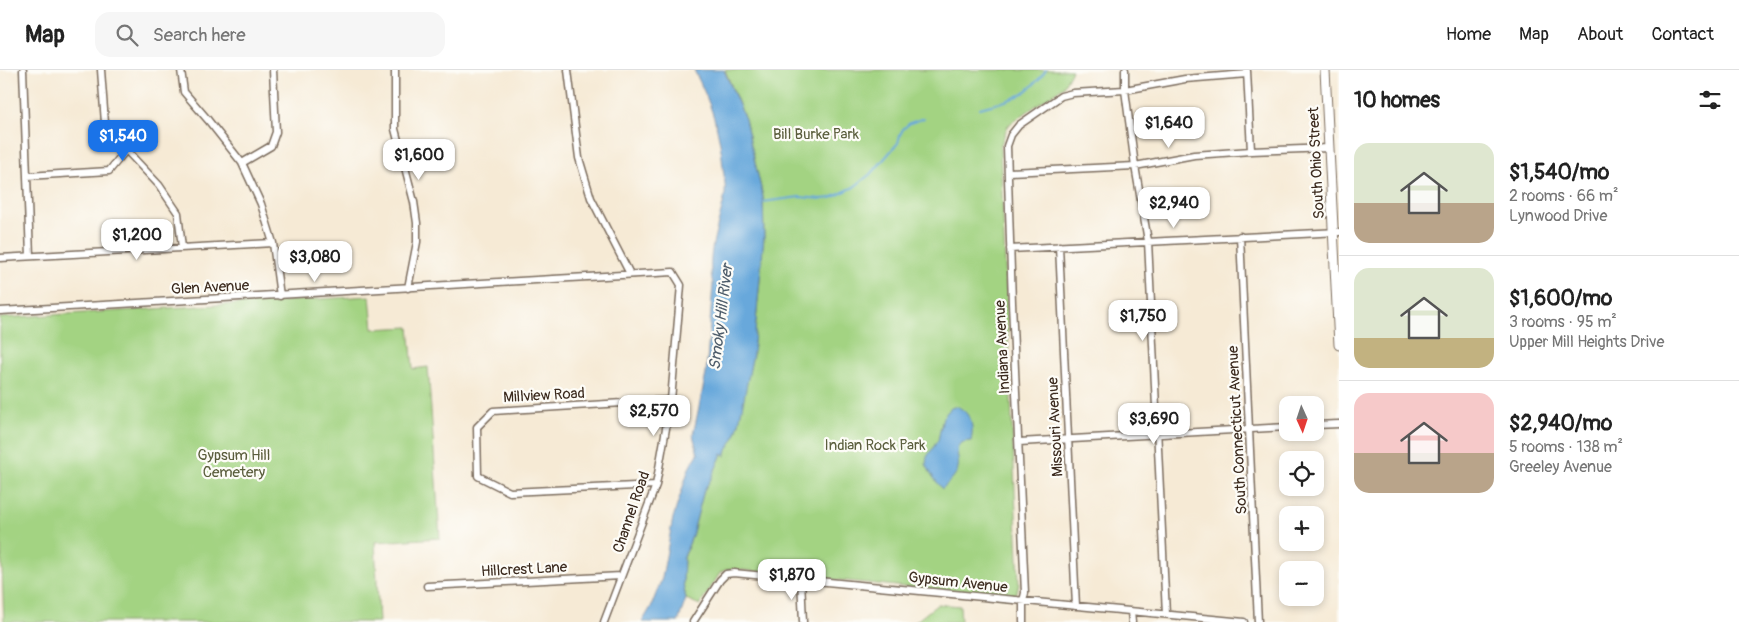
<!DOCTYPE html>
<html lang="en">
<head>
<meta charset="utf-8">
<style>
	:root { --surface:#fff; --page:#f6f6f6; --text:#222; --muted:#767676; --line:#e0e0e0; --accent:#1a73e8 }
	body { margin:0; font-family:Pangolin,sans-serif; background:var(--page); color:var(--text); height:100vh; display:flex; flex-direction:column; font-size:19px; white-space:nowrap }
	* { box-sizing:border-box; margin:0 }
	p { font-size:16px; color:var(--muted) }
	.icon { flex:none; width:28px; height:28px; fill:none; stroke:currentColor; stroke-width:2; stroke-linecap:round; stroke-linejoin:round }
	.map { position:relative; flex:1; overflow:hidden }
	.sheet { display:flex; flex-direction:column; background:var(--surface); width:400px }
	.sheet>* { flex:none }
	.needle { width:32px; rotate:177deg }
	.tools { position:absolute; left:1279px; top:326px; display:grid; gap:10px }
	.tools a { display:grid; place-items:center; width:45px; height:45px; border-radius:10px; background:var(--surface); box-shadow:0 2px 8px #0003; font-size:25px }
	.price { position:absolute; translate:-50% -42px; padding:0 11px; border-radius:10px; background:#fff; color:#222; font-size:16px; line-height:32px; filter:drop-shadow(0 1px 2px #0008) }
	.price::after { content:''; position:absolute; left:50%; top:30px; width:15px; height:11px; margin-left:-8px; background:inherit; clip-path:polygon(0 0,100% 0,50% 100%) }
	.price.current { background:var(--accent); color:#fff }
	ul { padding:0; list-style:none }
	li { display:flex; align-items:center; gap:15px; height:125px; padding:0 15px }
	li+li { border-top:1px solid var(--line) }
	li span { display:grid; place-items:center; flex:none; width:140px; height:100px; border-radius:15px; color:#555 }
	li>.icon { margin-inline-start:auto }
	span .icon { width:60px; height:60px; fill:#fffc; stroke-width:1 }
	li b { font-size:21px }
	h2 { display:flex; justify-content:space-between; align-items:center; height:60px; padding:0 15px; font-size:21px }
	header { display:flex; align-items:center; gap:30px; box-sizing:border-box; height:70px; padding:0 25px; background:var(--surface); border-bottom:1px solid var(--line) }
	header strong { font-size:24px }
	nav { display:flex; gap:28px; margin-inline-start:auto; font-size:18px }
	.search { width:350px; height:45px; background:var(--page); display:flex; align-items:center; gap:12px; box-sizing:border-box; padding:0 18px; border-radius:15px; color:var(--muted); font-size:19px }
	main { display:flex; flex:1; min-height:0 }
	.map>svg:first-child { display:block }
	.green { fill:#a3d382; stroke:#6f7e50 }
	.water { fill:#68a8db; stroke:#52697c }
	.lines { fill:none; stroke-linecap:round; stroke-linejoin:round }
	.stream { stroke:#68a8db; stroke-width:2 }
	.minor-casing { stroke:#7c6d5e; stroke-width:9 }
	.major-casing { stroke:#7c6d5e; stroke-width:11 }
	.minor { stroke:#fff; stroke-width:6 }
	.major { stroke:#fff; stroke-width:9 }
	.labels { text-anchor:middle; stroke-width:4.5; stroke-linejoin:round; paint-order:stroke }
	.park-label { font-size:15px; fill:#5a5d3c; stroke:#fdfcf7 }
	.street-label { font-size:15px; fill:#3b2a1e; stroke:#fdfcf7 }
	.water-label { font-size:16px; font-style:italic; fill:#4d5c6a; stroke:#fdfcf7 }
</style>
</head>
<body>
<header>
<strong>Map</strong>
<div class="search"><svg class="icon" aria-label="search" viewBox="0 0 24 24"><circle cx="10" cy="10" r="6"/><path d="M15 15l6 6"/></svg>Search here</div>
<nav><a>Home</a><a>Map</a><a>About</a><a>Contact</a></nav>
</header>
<main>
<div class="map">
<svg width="1339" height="552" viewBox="0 0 1339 552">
	<rect width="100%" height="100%" fill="#fdfcf7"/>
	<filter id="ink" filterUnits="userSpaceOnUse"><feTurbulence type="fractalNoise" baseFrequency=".02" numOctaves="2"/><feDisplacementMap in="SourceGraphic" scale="10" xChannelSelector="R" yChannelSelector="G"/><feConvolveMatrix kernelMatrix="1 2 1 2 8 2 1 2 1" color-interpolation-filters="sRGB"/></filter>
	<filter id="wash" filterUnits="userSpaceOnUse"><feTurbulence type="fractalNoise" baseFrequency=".0096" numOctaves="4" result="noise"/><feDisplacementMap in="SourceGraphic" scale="20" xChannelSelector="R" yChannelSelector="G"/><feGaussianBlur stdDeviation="1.12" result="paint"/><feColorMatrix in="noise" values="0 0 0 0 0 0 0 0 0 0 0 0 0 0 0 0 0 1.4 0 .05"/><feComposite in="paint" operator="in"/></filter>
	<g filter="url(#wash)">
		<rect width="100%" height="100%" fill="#f6ead5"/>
		<path class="green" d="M 725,0 L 1072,0 L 1063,17 L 1008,55 L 1000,77 L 1019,513 L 1017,522 L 1012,528 L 732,499 L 725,500 L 720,503 L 700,535 L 686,529 L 683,513 L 684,488 L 692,466 L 704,420 L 711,409 L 722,384 L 734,369 L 753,284 L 764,167 L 763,127 L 745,49 Z
			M 370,226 L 373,259 L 409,257 L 413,299 L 428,297 L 440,468 L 375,472 L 379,552 L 4,552 L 0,445 L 0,248 Z
			M 938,534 L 960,536 L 961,552 L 915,552 Z"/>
		<path class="water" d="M 694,0 L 724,0 L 745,49 L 763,127 L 764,167 L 753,284 L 739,353 L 734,369 L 728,378 L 725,386 L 722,384 L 711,409 L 704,420 L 692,466 L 684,487 L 683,513 L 686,529 L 678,552 L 642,552 L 651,537 L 662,508 L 673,448 L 689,398 L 698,384 L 693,365 L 706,304 L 713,214 C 705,183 720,154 725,124 C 726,116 724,106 723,98 C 720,59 711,34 694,0 Z
			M 957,336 C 972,344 974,357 971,371 C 947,372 963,388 957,401 C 954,408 947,414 942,419 L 931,404 L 926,394 L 927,387 L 938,370 L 943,347 L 951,338 Z"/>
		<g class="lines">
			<path class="stream" d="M 980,38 C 1011,30 1026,28 1046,0
				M 762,132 L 800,127 L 821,129 L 831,128 L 854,117 L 873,102 L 891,81 L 898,73 L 900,65 L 903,59 L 910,53 L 924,48"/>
		</g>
	</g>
	<g filter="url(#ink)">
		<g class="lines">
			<defs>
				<path id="minor" d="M 23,0 L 30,186
					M 101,0 L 105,53 L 115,71 L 126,80 L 159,115 L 178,143 L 182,178
					M 181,0 L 184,22 L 208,50 L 242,93 L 261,134 L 273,173 L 280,226
					M 395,0 L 395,59 L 414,132 L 417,153 L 417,172 L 408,218
					M 568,0 L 579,88 L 591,128 L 630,204
					M 1125,0 L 1125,20 L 1135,96 L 1148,171 L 1166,544
					M 1247,1 L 1251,81
					M 242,93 L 271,76 L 276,62 L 273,0
					M 1009,102 L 1135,96 L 1194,85 L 1251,81 L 1329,78
					M 27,106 L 109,101 L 126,80
					M 1240,166 L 1258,552
					M 1059,176 L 1076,536
					M 1010,179 L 1339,162
					M 0,188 L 273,173
					M 0,241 L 673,202 L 681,215 L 671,330 L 656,415 L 604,552
					M 1315,355 L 1339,354
					M 1019,372 L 1288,357
					M 656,415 L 510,422 L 478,406 L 477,357 L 493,341 L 671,330
					M 801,509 L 803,552
					M 427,516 L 621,506
					M 1131,542 L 1132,552
					M 693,552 L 720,510 L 726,504 L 734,503 L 1244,552
					M 1023,552 L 1023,531 L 1025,523 L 1012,233 L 1007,76 L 1011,65 L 1019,55 L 1061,26 L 1073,23 L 1125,20 L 1185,9 L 1247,4"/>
				<path id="major" d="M 1325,0 L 1339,275"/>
			</defs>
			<use href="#minor" class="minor-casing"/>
			<use href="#major" class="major-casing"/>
			<use href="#minor" class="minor"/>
			<use href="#major" class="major"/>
		</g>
	</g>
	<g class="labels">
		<g class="park-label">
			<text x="816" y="69">Bill Burke Park</text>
			<text x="875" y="380">Indian Rock Park</text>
			<text x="234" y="390">Gypsum Hill<tspan x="234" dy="17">Cemetery</tspan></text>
		</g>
		<g class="street-label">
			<text transform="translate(1316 93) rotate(-93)" y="5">South Ohio Street</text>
			<text transform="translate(210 217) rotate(-3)" y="5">Glen Avenue</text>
			<text transform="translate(1002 277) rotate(-93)" y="5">Indiana Avenue</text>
			<text transform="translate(544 325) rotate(-3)" y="5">Millview Road</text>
			<text transform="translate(1055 357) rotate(-93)" y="5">Missouri Avenue</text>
			<text transform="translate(1237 360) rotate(-93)" y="5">South Connecticut Avenue</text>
			<text transform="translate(631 442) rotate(-71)" y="5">Channel Road</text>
			<text transform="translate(524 499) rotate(-3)" y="5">Hillcrest Lane</text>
			<text transform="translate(958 512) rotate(6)" y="5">Gypsum Avenue</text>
		</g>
		<g class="water-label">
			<text transform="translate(720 247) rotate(-83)" y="6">Smoky Hill River</text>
		</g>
	</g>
</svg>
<div class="tools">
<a><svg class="needle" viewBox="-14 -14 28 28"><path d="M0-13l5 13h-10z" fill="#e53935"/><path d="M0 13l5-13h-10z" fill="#767676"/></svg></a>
<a><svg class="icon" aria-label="locate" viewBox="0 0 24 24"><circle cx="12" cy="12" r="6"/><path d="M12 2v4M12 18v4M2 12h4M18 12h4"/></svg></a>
<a>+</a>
<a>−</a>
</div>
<b class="price" style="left:1169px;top:79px">$1,640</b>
<b class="price current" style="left:123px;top:92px">$1,540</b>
<b class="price" style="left:419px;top:111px">$1,600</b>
<b class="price" style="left:1174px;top:159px">$2,940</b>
<b class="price" style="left:137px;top:191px">$1,200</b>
<b class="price" style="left:315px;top:213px">$3,080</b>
<b class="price" style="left:1143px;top:272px">$1,750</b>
<b class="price" style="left:654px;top:367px">$2,570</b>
<b class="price" style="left:1154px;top:375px">$3,690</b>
<b class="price" style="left:792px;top:531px">$1,870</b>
</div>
<section class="sheet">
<h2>10 homes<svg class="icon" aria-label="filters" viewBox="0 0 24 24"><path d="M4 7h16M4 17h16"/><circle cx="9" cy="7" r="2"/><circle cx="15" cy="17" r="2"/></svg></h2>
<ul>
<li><span style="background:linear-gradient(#dfe7d0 60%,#b9a48a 0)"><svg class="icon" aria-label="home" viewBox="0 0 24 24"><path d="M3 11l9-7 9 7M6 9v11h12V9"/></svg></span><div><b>$1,540/mo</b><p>2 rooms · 66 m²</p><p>Lynwood Drive</p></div></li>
<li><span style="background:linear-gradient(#dfe7d0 70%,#c2b280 0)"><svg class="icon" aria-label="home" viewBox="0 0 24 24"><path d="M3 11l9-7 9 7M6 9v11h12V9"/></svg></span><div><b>$1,600/mo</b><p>3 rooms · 95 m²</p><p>Upper Mill Heights Drive</p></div></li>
<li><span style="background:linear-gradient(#f6c9c9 60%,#b9a48a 0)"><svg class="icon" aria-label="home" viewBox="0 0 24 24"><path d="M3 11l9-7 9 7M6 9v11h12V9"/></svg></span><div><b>$2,940/mo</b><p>5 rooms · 138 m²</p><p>Greeley Avenue</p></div></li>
</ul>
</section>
</main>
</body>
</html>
